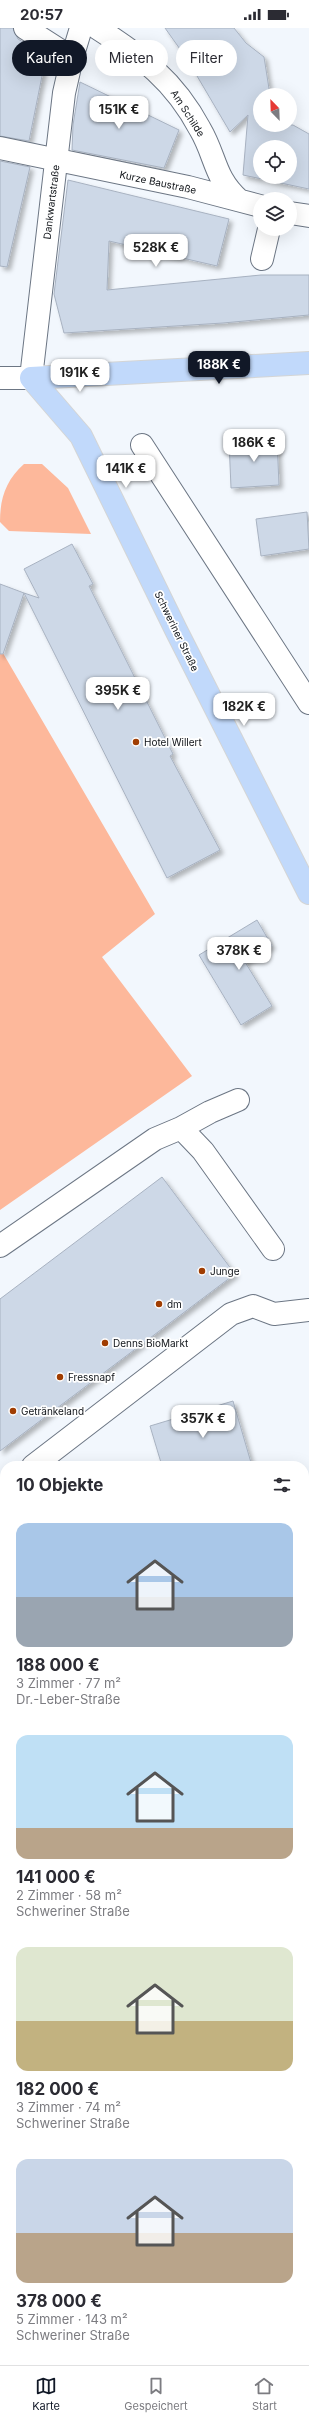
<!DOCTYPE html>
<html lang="de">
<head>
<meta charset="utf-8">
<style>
	:root { --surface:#fff; --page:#f7f7f7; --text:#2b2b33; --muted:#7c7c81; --line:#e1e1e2; --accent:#111827 }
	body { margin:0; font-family:Inter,sans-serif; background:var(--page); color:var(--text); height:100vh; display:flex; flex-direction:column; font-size:15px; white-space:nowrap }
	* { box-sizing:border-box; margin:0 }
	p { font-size:13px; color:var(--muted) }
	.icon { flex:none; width:22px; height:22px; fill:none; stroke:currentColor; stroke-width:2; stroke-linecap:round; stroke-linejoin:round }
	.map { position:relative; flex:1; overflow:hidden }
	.drawer { position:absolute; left:0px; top:1433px; width:309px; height:904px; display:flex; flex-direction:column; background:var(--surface); border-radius:16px 16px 0 0; box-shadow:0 4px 16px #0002 }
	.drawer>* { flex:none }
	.guide { position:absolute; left:12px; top:12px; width:285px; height:36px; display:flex; gap:8px }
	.needle { width:26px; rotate:337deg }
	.tools { position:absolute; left:253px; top:60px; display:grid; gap:8px }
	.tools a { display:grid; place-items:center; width:44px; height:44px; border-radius:50%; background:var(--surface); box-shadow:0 4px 16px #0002; font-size:20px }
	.price { position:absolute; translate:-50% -34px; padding:0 9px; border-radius:8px; background:#fff; color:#222; font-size:13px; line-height:26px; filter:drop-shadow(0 1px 2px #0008) }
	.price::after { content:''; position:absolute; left:50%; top:24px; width:12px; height:9px; margin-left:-6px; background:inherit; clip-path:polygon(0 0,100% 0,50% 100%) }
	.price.current { background:var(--accent); color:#fff }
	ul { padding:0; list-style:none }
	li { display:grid; align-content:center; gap:8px; height:212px; padding:0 16px }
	li span { display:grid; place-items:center; height:124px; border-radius:12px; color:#555 }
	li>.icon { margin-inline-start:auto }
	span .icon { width:72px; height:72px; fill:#fffc; stroke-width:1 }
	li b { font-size:17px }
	h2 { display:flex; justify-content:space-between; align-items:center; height:48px; padding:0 16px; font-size:17px }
	.tag { padding:0 14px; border-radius:18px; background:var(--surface); box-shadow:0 4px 16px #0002; font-size:14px; line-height:36px }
	.tag.current { background:var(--accent); color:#fff }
	.status { display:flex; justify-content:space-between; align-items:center; height:28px; padding:0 20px; background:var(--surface); direction:ltr }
	.status svg { height:11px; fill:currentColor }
	.tab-bar { display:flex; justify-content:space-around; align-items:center; height:56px; border-top:1px solid var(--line); background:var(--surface); font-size:11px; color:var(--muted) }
	.tab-bar a { display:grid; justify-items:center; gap:2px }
	.tab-bar .current { color:var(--accent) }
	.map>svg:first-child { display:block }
	.green { fill:#fdb89b }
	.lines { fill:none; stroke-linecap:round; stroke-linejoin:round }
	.stream { stroke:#fed2c1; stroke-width:7 }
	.building { fill:#cdd8e7; stroke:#a8b2c1; fill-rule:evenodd; filter:url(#shadow) }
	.minor-casing { stroke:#6c7684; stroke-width:24 }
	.major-casing { stroke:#d4d5d5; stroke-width:24 }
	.minor { stroke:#fff; stroke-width:22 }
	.major { stroke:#c1d9fb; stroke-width:22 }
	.poi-dot { fill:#a03d02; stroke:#fff; stroke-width:1.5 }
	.labels { text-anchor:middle; stroke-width:3.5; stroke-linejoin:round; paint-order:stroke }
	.street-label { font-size:10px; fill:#0f1318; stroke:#fff }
	.poi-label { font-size:10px; fill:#0f1318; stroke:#fff; text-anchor:start }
</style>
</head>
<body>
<div class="status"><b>20:57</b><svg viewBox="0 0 49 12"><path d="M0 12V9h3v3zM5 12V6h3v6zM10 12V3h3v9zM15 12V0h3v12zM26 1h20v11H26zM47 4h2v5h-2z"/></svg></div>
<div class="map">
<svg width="309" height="2337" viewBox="0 0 309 2337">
	<defs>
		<filter id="shadow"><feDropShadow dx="3.5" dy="3.5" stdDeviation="2" flood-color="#0004"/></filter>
	</defs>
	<rect width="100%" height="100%" fill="#f2f7fd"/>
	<path class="green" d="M 24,436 L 42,436 L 68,460 L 91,506 L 9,503 L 0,494 C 0,470 6,452 24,436 Z
		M 0,620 L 155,886 L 102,929 L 192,1048 L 0,1182 Z
		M 309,1879 L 309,2337 L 233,2337 L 234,2332 L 304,2332 L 304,1880 Z
		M 5,1948 L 5,2083 L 0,2083 L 0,1949 Z"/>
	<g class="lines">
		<path class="stream" d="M 0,2041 L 5,2043
			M 304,2162 L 309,2164"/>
	</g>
	<path class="building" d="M 0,0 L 13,0 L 18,11 L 46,28 L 29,113 L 0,108 Z
		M 165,0 L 234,0 L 246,15 L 264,29 L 270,67 L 260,67 L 260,97 L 293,97 L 309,106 L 309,161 L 243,147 L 248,87 L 230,104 L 187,31 ZM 260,119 L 290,119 L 290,149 L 260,149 Z
		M 80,54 L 179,102 L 164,140 L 72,122 L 73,97 Z
		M 0,133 L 30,139 L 7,239 L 0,238 Z
		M 68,152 L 229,191 L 217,238 L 109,213 L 107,262 L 261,247 L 309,247 L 309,287 L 223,295 L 64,305 L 54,266 Z
		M 277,411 L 279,457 L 231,460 L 229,413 Z
		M 307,484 L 309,521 L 261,528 L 256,491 Z
		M 72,516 L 93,556 L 89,558 L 173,726 L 170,728 L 220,822 L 167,850 L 24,565 L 39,570 L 24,541 Z
		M 0,556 L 24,565 L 3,626 L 0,626 Z
		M 257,892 L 272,918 L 245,934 L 272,978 L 241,997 L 199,927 Z
		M 162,1149 L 235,1246 L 0,1423 L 0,1271 Z
		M 233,1373 L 252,1438 L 162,1438 L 150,1398 Z"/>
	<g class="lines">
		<defs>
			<path id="minor" d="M 25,0 L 72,30
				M 97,0 C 142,29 174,52 200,101 C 216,128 214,150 239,172
				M 0,120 L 188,159 L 260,178
				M 290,185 L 309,188
				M 262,231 L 269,201
				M 0,350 L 31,350 L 64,65 L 72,30 L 81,0
				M 142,417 L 309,675
				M 181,1100 L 210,1084 L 238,1072
				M 0,1218 L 155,1111 L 181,1100 L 203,1123 L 273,1221
				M 33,1438 L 231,1286 L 253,1278 L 274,1286 L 309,1282
				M 0,1463 L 5,1460
				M 304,1496 L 309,1494
				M 0,1726 L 5,1733
				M 304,1827 L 309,1843
				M 0,1931 L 5,1930"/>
			<path id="major" d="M 31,350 L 81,408 L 176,602 L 309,865
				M 31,350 L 309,335"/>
		</defs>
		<use href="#minor" class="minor-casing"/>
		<use href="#major" class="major-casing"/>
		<use href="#minor" class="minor"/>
		<use href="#major" class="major"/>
	</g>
	<g class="poi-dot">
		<circle cx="136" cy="714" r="4"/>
		<circle cx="202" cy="1243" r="4"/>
		<circle cx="159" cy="1276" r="4"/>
		<circle cx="105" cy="1315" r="4"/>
		<circle cx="60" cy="1349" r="4"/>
		<circle cx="13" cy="1383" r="4"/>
	</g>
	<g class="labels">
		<g class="street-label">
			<text transform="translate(188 85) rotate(57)" y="4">Am Schilde</text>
			<text transform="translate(158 154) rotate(12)" y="4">Kurze Baustraße</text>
			<text transform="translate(51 174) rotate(-83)" y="4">Dankwartstraße</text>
			<text transform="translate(177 603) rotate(64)" y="4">Schweriner Straße</text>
		</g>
		<g class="poi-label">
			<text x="144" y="718">Hotel Willert</text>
			<text x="210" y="1247">Junge</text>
			<text x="167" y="1280">dm</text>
			<text x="113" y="1319">Denns BioMarkt</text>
			<text x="68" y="1353">Fressnapf</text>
			<text x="21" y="1387">Getränkeland</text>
		</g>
	</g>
</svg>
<div class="tools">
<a><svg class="needle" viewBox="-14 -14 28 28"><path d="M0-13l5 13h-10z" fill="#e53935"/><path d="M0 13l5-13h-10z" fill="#7c7c81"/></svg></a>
<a><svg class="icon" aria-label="locate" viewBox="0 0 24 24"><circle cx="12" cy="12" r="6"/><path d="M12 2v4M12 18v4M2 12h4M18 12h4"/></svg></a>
<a><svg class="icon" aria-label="layers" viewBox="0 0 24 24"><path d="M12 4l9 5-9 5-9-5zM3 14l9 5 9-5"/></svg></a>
</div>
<b class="price" style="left:119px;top:102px">151K €</b>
<b class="price" style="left:156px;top:240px">528K €</b>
<b class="price current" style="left:219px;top:357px">188K €</b>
<b class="price" style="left:80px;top:365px">191K €</b>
<b class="price" style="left:254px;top:435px">186K €</b>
<b class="price" style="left:126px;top:461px">141K €</b>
<b class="price" style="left:118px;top:683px">395K €</b>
<b class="price" style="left:244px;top:699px">182K €</b>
<b class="price" style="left:239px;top:943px">378K €</b>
<b class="price" style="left:203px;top:1411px">357K €</b>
<div class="guide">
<a class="tag current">Kaufen</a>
<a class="tag">Mieten</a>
<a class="tag">Filter</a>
</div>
<section class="drawer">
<h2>10 Objekte<svg class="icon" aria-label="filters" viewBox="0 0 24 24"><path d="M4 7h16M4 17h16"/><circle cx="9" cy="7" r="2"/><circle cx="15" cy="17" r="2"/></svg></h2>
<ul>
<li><span style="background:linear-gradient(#a9c7e8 60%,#9aa5b1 0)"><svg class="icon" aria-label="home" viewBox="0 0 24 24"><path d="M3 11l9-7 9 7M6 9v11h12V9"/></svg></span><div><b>188 000 €</b><p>3 Zimmer · 77 m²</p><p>Dr.-Leber-Straße</p></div></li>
<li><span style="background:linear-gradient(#bfe0f5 75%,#b9a48a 0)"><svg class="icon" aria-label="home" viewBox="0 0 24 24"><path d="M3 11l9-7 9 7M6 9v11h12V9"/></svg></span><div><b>141 000 €</b><p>2 Zimmer · 58 m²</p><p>Schweriner Straße</p></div></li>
<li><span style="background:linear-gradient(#dfe7d0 60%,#c2b280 0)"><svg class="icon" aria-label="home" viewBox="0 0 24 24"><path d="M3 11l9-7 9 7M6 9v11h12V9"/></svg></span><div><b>182 000 €</b><p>3 Zimmer · 74 m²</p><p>Schweriner Straße</p></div></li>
<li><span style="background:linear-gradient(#c9d6e8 60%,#b9a48a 0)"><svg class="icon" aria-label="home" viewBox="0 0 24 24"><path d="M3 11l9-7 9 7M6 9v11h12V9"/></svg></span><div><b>378 000 €</b><p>5 Zimmer · 143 m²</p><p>Schweriner Straße</p></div></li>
</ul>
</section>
</div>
<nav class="tab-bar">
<a class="current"><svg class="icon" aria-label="map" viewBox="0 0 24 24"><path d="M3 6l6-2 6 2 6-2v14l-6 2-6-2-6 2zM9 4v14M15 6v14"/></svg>Karte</a>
<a><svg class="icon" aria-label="saved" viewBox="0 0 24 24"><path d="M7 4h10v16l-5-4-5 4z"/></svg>Gespeichert</a>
<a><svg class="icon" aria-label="home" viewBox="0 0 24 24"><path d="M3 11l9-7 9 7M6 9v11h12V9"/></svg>Start</a>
</nav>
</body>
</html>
